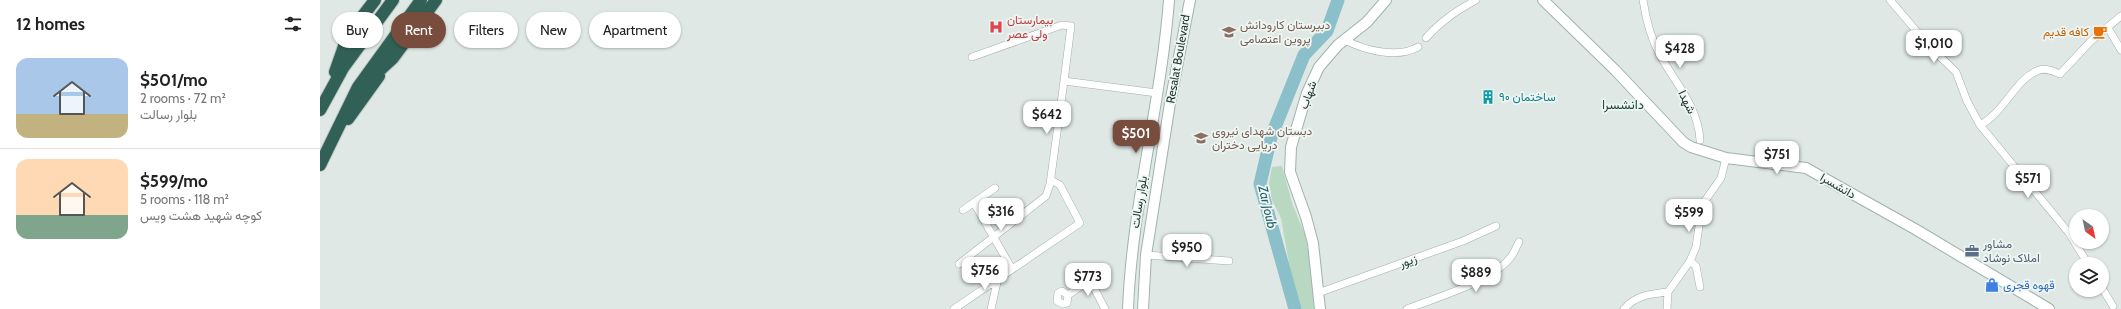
<!DOCTYPE html>
<html lang="en">
<head>
<meta charset="utf-8">
<style>
	:root { --surface:#fff; --page:#f2f2f2; --text:#222; --muted:#767676; --line:#e0e0e0; --accent:#794d3e }
	body { margin:0; font-family:Cabin,Vazirmatn,sans-serif; background:var(--page); color:var(--text); height:100vh; display:flex; flex-direction:column; font-size:15px; white-space:nowrap }
	* { box-sizing:border-box; margin:0 }
	p { font-size:13px; color:var(--muted) }
	.icon { flex:none; width:22px; height:22px; fill:none; stroke:currentColor; stroke-width:2; stroke-linecap:round; stroke-linejoin:round }
	.map { position:relative; flex:1; overflow:hidden }
	.side { display:flex; flex-direction:column; background:var(--surface); width:320px }
	.side>* { flex:none }
	.hud { position:absolute; left:12px; top:12px; width:380px; height:36px; display:flex; gap:8px }
	.needle { width:26px; rotate:147deg }
	.buttons { position:absolute; left:1749px; top:209px; display:grid; gap:8px }
	.buttons a { display:grid; place-items:center; width:40px; height:40px; border-radius:50%; background:var(--surface); box-shadow:0 1px 3px #0004; font-size:20px }
	.price { position:absolute; translate:-50% -34px; padding:0 9px; border-radius:8px; background:#fff; color:#222; font-size:13px; line-height:26px; filter:drop-shadow(0 1px 2px #0008) }
	.price::after { content:''; position:absolute; left:50%; top:24px; width:12px; height:9px; margin-left:-6px; background:inherit; clip-path:polygon(0 0,100% 0,50% 100%) }
	.price.on { background:var(--accent); color:#fff }
	ul { padding:0; list-style:none }
	li { display:flex; align-items:center; gap:12px; height:100px; padding:0 16px }
	li+li { border-top:1px solid var(--line) }
	li span { display:grid; place-items:center; flex:none; width:112px; height:80px; border-radius:12px; color:#555 }
	li>.icon { margin-inline-start:auto }
	span .icon { width:48px; height:48px; fill:#fffc; stroke-width:1 }
	li b { font-size:17px }
	h2 { display:flex; justify-content:space-between; align-items:center; height:48px; padding:0 16px; font-size:17px }
	.pill { padding:0 14px; border-radius:18px; background:var(--surface); box-shadow:0 1px 3px #0004; font-size:14px; line-height:36px }
	.pill.on { background:var(--accent); color:#fff }
	main { display:flex; flex:1; min-height:0 }
	.map>svg:first-child { display:block }
	.green { fill:#b9d8c1 }
	.lines { fill:none; stroke-linecap:round; stroke-linejoin:round }
	.river { stroke:#8bbfc9; stroke-width:13 }
	.street-casing { stroke:#a2afab; stroke-width:8 }
	.secondary-casing { stroke:#9fb3ac; stroke-width:12 }
	.highway-casing { stroke:#bcc3c1; stroke-width:14 }
	.street { stroke:#fff; stroke-width:7 }
	.secondary { stroke:#fff; stroke-width:10 }
	.highway { stroke:#306056; stroke-width:12 }
	.labels { text-anchor:middle; stroke-width:3.5; stroke-linejoin:round; paint-order:stroke }
	.health-label { font-size:12px; fill:#be3a42; stroke:#eef6f2; text-anchor:start }
	.education-label { font-size:12px; fill:#785e54; stroke:#eef6f2; text-anchor:start }
	.food-label { font-size:12px; fill:#c56008; stroke:#eef6f2; text-anchor:end }
	.street-label { font-size:12px; fill:#213731; stroke:#eef6f2 }
	.culture-label { font-size:12px; fill:#0d838f; stroke:#eef6f2; text-anchor:start }
	.service-label { font-size:12px; fill:#4e5e75; stroke:#eef6f2; text-anchor:start }
	.shop-label { font-size:12px; fill:#366cbe; stroke:#eef6f2; text-anchor:start }
	.neighbourhood-label { font-size:13px; fill:#20463d; stroke:#eef6f2 }
	.water-label { font-size:13px; font-style:italic; fill:#22606c; stroke:#eef6f2 }
</style>
</head>
<body>
<main>
<section class="side">
<h2>12 homes<svg class="icon" aria-label="filters" viewBox="0 0 24 24"><path d="M4 7h16M4 17h16"/><circle cx="9" cy="7" r="2"/><circle cx="15" cy="17" r="2"/></svg></h2>
<ul>
<li><span style="background:linear-gradient(#a9c7e8 70%,#c2b280 0)"><svg class="icon" aria-label="home" viewBox="0 0 24 24"><path d="M3 11l9-7 9 7M6 9v11h12V9"/></svg></span><div><b>$501/mo</b><p>2 rooms · 72 m²</p><p>بلوار رسالت</p></div></li>
<li><span style="background:linear-gradient(#ffd9b3 70%,#7fa58c 0)"><svg class="icon" aria-label="home" viewBox="0 0 24 24"><path d="M3 11l9-7 9 7M6 9v11h12V9"/></svg></span><div><b>$599/mo</b><p>5 rooms · 118 m²</p><p>کوچه شهید هشت ویس</p></div></li>
</ul>
</section>
<div class="map">
<svg width="1801" height="309" viewBox="0 0 1801 309">
	<rect width="100%" height="100%" fill="#dfe8e4"/>
	<path class="green" d="M 962,166 L 972,203 L 985,235 L 990,260 L 994,309 L 982,309 L 972,280 L 961,218 L 952,200 L 949,183 L 952,167 Z"/>
	<g class="lines">
		<path class="river" d="M 975,309 L 940,184 L 951,137 L 984,55 L 1007,31 L 1018,0"/>
		<defs>
			<path id="street" d="M 1323,0 C 1326,20 1330,37 1340,55 C 1355,83 1378,106 1380,140
				M 1570,0 L 1610,47 L 1636,72 L 1647,101 L 1660,125 L 1749,233 L 1768,264
				M 1788,28 L 1801,50
				M 1106,38 C 1121,21 1136,11 1156,0
				M 1025,40 C 1044,50 1077,59 1098,47
				M 652,57 L 742,25 L 751,26 L 744,81
				M 1660,125 C 1685,112 1695,79 1719,70 C 1726,68 1733,71 1740,74 L 1771,41 L 1801,16
				M 654,203 L 692,269
				M 643,210 L 675,188
				M 826,255 L 909,261
				M 1370,261 L 1376,266 L 1380,287
				M 639,264 L 726,196 L 730,184 L 744,81 L 837,93
				M 770,280 L 785,309
				M 1782,288 L 1793,306
				M 998,293 L 1143,241 L 1176,226
				M 748,295 L 742,291 L 738,293 L 737,301 L 743,304 L 747,303 L 748,295 L 777,275
				M 634,309 L 760,223 L 740,185 L 731,180
				M 671,309 L 678,278
				M 1087,309 C 1115,298 1171,282 1190,258 C 1194,254 1196,247 1199,242
				M 1304,309 C 1316,295 1331,294 1348,292
				M 1347,309 L 1348,292 L 1370,261 L 1376,247 L 1382,205 L 1401,178 L 1406,158"/>
			<path id="secondary" d="M 1223,0 L 1295,70 L 1363,142 L 1371,147 L 1406,158 L 1486,168 L 1595,229 L 1729,309
				M 808,309 C 812,205 841,104 849,0
				M 823,309 L 826,255 L 850,103 L 870,0
				M 1000,309 L 993,243 L 986,217 L 970,172 L 971,147 L 987,93 L 999,67 L 1018,45 L 1047,22 L 1066,0"/>
			<path id="highway" d="M 15,72 L 28,35 L 55,0
				M 48,81 L 73,58 L 116,0
				M 0,110 L 23,68 L 73,0
				M 28,119 L 59,76
				M 0,165 L 38,87 L 101,0"/>
		</defs>
		<use href="#street" class="street-casing"/>
		<use href="#secondary" class="secondary-casing"/>
		<use href="#highway" class="highway-casing"/>
		<use href="#street" class="street"/>
		<use href="#secondary" class="secondary"/>
		<use href="#highway" class="highway"/>
	</g>
	<defs>
		<symbol id="hospital-bare" viewBox="-9 -9 18 18"><path d="M-5-5h3v3.5h4V-5h3V5h-3V1.5h-4V5h-3Z" fill="#e0444e" stroke="#eef6f2" stroke-width="2.5" paint-order="stroke"/></symbol>
		<symbol id="school-bare" viewBox="-9 -9 18 18"><path d="M0-5L7-2L0 1L-7-2ZM-4 1L0 2.5L4 1V4Q0 6-4 4Z" fill="#8d6e63" stroke="#eef6f2" stroke-width="2.5" paint-order="stroke"/></symbol>
		<symbol id="cafe-bare" viewBox="-9 -9 18 18"><path d="M-5.5-4.5H6V0H3Q3 3.5 0 3.5H-2.5Q-5.5 3.5-5.5 0ZM3-3.2v2h1.7v-2ZM-6 4.5H4V6H-6Z" fill="#e8710a" stroke="#eef6f2" stroke-width="2.5" paint-order="stroke"/></symbol>
		<symbol id="building-bare" viewBox="-9 -9 18 18"><path d="M-4-6H4V6H1V3H-1V6H-4ZM-2.5-4.3h1.7v1.8h-1.7ZM.8-4.3h1.7v1.8H.8ZM-2.5-1h1.7V.8h-1.7ZM.8-1h1.7V.8H.8Z" fill="#0f9aa8" stroke="#eef6f2" stroke-width="2.5" paint-order="stroke"/></symbol>
		<symbol id="office-bare" viewBox="-9 -9 18 18"><path d="M-6-3h4V-5.5h4V-3h4V5H-6ZM-1-4.5V-3h2v-1.5ZM-6 0V1H6V0Z" fill="#5c6f8a" stroke="#eef6f2" stroke-width="2.5" paint-order="stroke"/></symbol>
		<symbol id="shop-bare" viewBox="-9 -9 18 18"><path d="M-5-2.5h2.3a2.7 3.5 0 0 1 5.4 0H5L5.5 6h-11ZM-1.5-2.5h3a1.5 2.3 0 0 0-3 0Z" fill="#3f7fe0" stroke="#eef6f2" stroke-width="2.5" paint-order="stroke"/></symbol>
	</defs>
	<g fill-rule="evenodd">
		<use href="#hospital-bare" x="666" y="17" width="20" height="20"/>
		<use href="#school-bare" x="899" y="22" width="20" height="20"/>
		<use href="#cafe-bare" x="1770" y="22" width="20" height="20"/>
		<use href="#building-bare" x="1158" y="87" width="20" height="20"/>
		<use href="#school-bare" x="871" y="128" width="20" height="20"/>
		<use href="#office-bare" x="1642" y="241" width="20" height="20"/>
		<use href="#shop-bare" x="1662" y="275" width="20" height="20"/>
	</g>
	<g class="labels">
		<g class="health-label">
			<text x="687" y="24">بیمارستان<tspan x="687" dy="14">ولی عصر</tspan></text>
		</g>
		<g class="education-label">
			<text x="920" y="29">دبیرستان کارودانش<tspan x="920" dy="14">پروین اعتصامی</tspan></text>
			<text x="892" y="135">دبستان شهدای نیروی<tspan x="892" dy="14">دریایی دختران</tspan></text>
		</g>
		<g class="food-label">
			<text x="1769" y="36">کافه قدیم</text>
		</g>
		<g class="street-label">
			<text transform="translate(858 59) rotate(-80)" y="4">Resalat Boulevard</text>
			<text transform="translate(988 95) rotate(-70)" y="4">شهاب</text>
			<text transform="translate(1367 102) rotate(64)" y="4">شهدا</text>
			<text transform="translate(1518 186) rotate(30)" y="4">دانشسرا</text>
			<text transform="translate(819 202) rotate(-81)" y="4">بلوار رسالت</text>
			<text transform="translate(1088 261) rotate(-20)" y="4">زیور</text>
		</g>
		<g class="culture-label">
			<text x="1179" y="101">ساختمان ۹۰</text>
		</g>
		<g class="service-label">
			<text x="1663" y="248">مشاور<tspan x="1663" dy="14">املاک نوشاد</tspan></text>
		</g>
		<g class="shop-label">
			<text x="1683" y="289">قهوه قجری</text>
		</g>
		<g class="neighbourhood-label">
			<text x="1303" y="109">دانشسرا</text>
		</g>
		<g class="water-label">
			<text transform="translate(948 207) rotate(77)" y="5">Zar Joub</text>
		</g>
	</g>
</svg>
<div class="buttons">
<a><svg class="needle" viewBox="-14 -14 28 28"><path d="M0-13l5 13h-10z" fill="#e53935"/><path d="M0 13l5-13h-10z" fill="#767676"/></svg></a>
<a><svg class="icon" aria-label="layers" viewBox="0 0 24 24"><path d="M12 4l9 5-9 5-9-5zM3 14l9 5 9-5"/></svg></a>
</div>
<b class="price" style="left:1614px;top:64px">$1,010</b>
<b class="price" style="left:1360px;top:69px">$428</b>
<b class="price" style="left:727px;top:135px">$642</b>
<b class="price on" style="left:816px;top:154px">$501</b>
<b class="price" style="left:1457px;top:175px">$751</b>
<b class="price" style="left:1708px;top:199px">$571</b>
<b class="price" style="left:681px;top:232px">$316</b>
<b class="price" style="left:1369px;top:233px">$599</b>
<b class="price" style="left:867px;top:268px">$950</b>
<b class="price" style="left:665px;top:291px">$756</b>
<b class="price" style="left:1156px;top:293px">$889</b>
<b class="price" style="left:768px;top:297px">$773</b>
<div class="hud">
<a class="pill">Buy</a>
<a class="pill on">Rent</a>
<a class="pill">Filters</a>
<a class="pill">New</a>
<a class="pill">Apartment</a>
</div>
</div>
</main>
</body>
</html>
